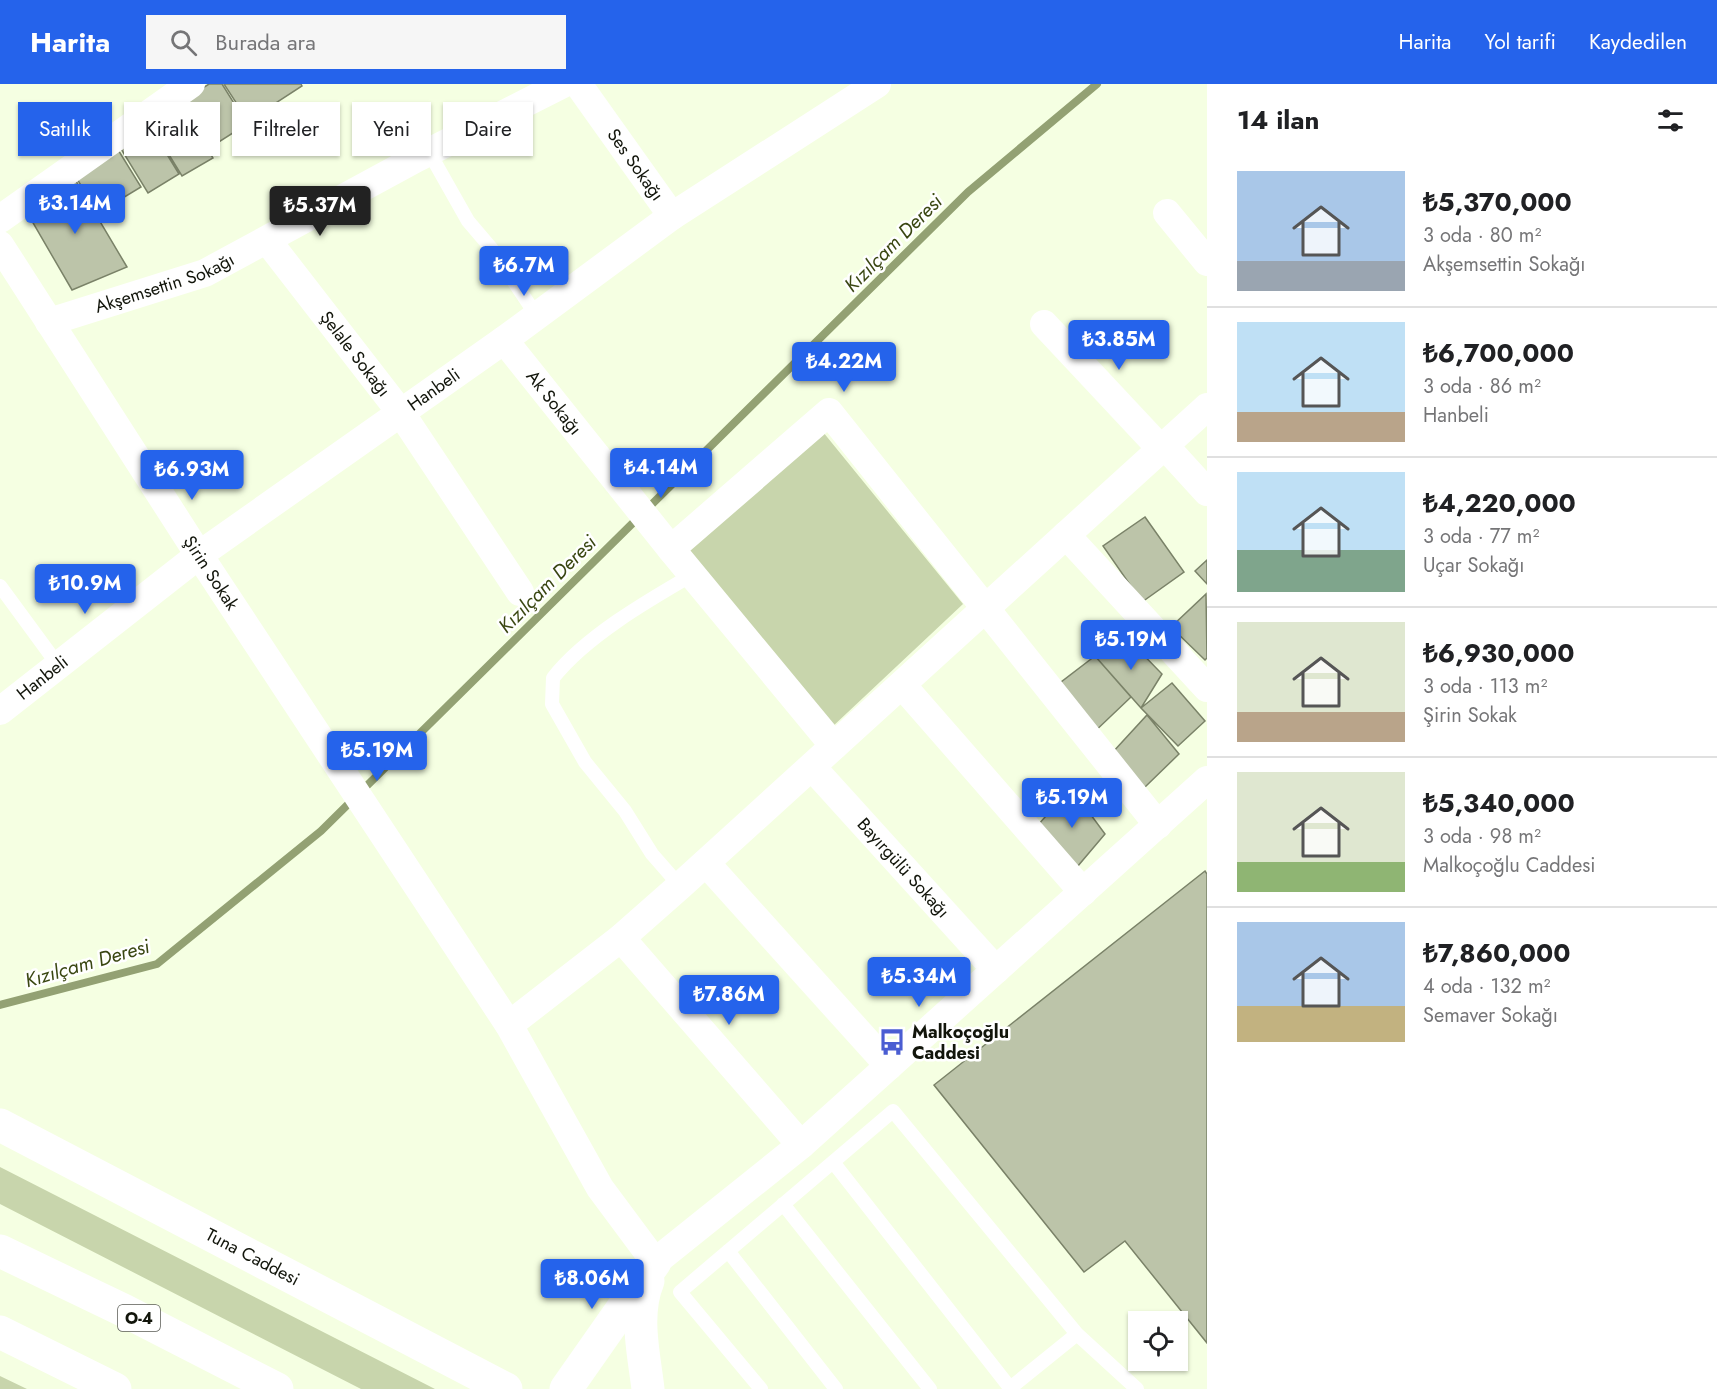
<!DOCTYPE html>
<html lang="tr">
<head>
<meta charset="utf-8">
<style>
	:root { --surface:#fff; --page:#f6f6f6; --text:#202124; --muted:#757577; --line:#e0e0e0; --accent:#2563eb }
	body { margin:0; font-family:Jost,sans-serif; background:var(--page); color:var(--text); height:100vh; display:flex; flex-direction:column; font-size:22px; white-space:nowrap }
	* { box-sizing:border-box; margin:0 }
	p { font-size:20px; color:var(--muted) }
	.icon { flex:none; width:33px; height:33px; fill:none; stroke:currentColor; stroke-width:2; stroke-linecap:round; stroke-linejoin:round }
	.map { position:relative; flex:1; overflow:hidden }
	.panel { display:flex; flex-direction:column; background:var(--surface); width:510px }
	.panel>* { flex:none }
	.guide { position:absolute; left:18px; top:18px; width:570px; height:54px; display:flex; gap:12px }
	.fabs { position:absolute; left:1128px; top:1227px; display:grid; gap:12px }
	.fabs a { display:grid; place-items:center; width:60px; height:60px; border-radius:0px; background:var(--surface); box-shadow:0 2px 4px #0004; font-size:30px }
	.price { position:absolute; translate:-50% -51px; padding:0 14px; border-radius:6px; background:var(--accent); color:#fff; font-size:20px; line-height:39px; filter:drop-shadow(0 2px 3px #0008) }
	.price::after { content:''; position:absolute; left:50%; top:36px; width:18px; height:14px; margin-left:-9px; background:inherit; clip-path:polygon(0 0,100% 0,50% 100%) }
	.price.selected { background:#222; color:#fff }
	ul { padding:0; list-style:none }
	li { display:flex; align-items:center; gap:18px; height:150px; padding:0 30px }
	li+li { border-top:2px solid var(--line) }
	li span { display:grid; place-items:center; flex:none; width:168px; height:120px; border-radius:0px; color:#555 }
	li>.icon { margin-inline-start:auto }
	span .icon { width:72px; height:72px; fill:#fffc; stroke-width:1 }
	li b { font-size:26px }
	h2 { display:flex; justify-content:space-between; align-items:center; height:72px; padding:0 30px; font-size:26px }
	.chip { padding:0 21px; border-radius:0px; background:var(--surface); box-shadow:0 2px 4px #0004; font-size:21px; line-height:54px }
	.chip.selected { background:var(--accent); color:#fff }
	header { display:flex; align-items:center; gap:36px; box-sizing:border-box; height:84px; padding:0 30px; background:var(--accent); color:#fff }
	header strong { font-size:28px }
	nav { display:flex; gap:33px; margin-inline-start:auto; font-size:21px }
	.search { width:420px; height:54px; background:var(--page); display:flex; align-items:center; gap:15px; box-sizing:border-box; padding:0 21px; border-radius:0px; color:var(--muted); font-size:22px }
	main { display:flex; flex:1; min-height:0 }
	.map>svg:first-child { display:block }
	.green { fill:#c8d5ac }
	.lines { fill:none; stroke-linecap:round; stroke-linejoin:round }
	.stream { stroke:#93a173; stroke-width:8 }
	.building { fill:#bcc4a9; stroke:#7a8268; stroke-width:1.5 }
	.service { stroke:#fff; stroke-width:14 }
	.minor { stroke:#fff; stroke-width:28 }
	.secondary { stroke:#fff; stroke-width:33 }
	.motorway { stroke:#fff; stroke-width:33 }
	.labels { text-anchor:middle; stroke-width:5; stroke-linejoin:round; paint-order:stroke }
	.shield { fill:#fff; stroke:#595b54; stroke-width:1.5 }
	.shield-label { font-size:16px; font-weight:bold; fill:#12150b }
	.street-label { font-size:18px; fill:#12150b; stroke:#fff }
	.poi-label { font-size:18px; font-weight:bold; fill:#12150b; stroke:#fff; text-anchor:start }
	.water-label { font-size:20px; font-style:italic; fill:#3a4712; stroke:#fff }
</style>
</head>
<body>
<header>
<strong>Harita</strong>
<div class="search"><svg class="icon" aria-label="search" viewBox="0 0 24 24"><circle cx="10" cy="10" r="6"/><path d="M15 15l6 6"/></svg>Burada ara</div>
<nav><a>Harita</a><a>Yol tarifi</a><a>Kaydedilen</a></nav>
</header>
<main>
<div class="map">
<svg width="1207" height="1305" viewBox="0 0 1207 1305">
	<rect width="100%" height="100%" fill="#f5ffe2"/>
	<path class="green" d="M 823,348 L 963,520 L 831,644 L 684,467 Z
		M 0,1083 L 435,1305 L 361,1305 L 0,1120 Z
		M 0,1292 L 27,1305 L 0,1305 Z"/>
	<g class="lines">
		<path class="stream" d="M 0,921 L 157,880 L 321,747 L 968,108 L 1097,0"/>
	</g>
	<path class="building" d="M 209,0 L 222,0 L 247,40 L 211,63 L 182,17 Z
		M 224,0 L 301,0 L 302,2 L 248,37 Z
		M 180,19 L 213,74 L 182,92 L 149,38 Z
		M 149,41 L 179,90 L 148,109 L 118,60 Z
		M 117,64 L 141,103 L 98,129 L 74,90 Z
		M 73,92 L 127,183 L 72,206 L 25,125 Z
		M 1145,433 L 1184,488 L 1142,518 L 1103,462 Z
		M 1207,476 L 1207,500 L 1195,487 Z
		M 1206,510 L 1207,574 L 1205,576 L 1171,543 Z
		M 1129,556 L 1162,590 L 1141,624 L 1095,572 Z
		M 1095,572 L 1131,613 L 1089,653 L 1052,605 Z
		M 1172,599 L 1205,637 L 1178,662 L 1141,624 Z
		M 1147,631 L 1179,670 L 1144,704 L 1112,669 Z
		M 1077,712 L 1105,750 L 1077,783 L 1038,741 L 1060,716 Z
		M 1205,787 L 1207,790 L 1207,1259 L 1125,1157 L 1084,1188 L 934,1001 Z"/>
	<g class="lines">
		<path class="service" d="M 429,68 L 468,137 L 491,164 L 537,232
			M 0,502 L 58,581
			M 680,802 L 652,770 L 625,727 L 585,678 L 552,620 L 553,594 C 585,553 647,517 692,491
			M 833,1078 L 1011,1305
			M 783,1120 L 930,1305
			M 728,1167 L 836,1305
			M 761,1305 L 680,1208 L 893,1027 L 1077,1250 L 1137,1305
			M 1009,1305 L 1077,1250"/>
		<g class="minor">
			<path id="s1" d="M 578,0 L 672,132"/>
			<path d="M 1167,129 L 1207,178"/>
			<path d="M 0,135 L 191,0"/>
			<path id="s2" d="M 267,156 L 401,329 L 520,508"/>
			<path id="s3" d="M 0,161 L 199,471 L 509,941 L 600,1104 L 655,1178 L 801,1061 L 1207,696"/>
			<path id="s4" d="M 49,238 L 205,189 L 417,74 L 563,0"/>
			<path d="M 1044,240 L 1161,365"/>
			<path id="s5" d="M 504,256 L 671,465"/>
			<path d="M 1165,362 L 1207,408"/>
			<path d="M 1066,451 L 1207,604"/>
			<path d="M 902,601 L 1083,808"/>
			<path id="s6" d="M 0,627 L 199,471 L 504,256 L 672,132 L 877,0"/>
			<path d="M 834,662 L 671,465 L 829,328 L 1158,741"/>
			<path id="s7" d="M 812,683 L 996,886"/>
			<path d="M 706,779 L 889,982"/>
			<path d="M 621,854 L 801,1061"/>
			<path d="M 509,941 L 621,854 L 680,802 L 1207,323"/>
		</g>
		<g class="secondary">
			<path id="s8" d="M 0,1041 L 506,1305"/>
			<path d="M 648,1197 C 634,1231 644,1270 648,1305"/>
			<path d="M 566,1305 L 655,1178"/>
		</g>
		<path class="motorway" d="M 0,1167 L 125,1227 L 277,1305
			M 0,1248 L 115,1305"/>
	</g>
	<defs>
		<symbol id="bus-bare" viewBox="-9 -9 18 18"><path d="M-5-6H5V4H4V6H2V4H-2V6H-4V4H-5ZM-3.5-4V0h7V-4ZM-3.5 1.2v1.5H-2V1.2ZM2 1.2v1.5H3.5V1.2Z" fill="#4a5dd2" stroke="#fff" stroke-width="2.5" paint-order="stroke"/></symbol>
	</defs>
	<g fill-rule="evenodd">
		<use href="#bus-bare" x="873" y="939" width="38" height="38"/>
	</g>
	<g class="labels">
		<rect class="shield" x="118" y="1221" width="42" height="26" rx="4.5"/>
		<g class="shield-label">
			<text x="139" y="1240">O-4</text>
		</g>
		<g class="street-label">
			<text dy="6" stroke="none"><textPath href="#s1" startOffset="99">Ses Sokağı</textPath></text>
			<text dy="6" stroke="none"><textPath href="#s4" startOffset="122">Akşemsettin Sokağı</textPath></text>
			<text dy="6" stroke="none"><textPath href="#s2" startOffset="144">Şelale Sokağı</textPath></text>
			<text dy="6" stroke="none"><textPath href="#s6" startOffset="540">Hanbeli</textPath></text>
			<text dy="6" stroke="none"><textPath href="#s5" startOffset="80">Ak Sokağı</textPath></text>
			<text dy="6" stroke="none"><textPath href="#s3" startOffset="390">Şirin Sokak</textPath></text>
			<text dy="6" stroke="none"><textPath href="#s6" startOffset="54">Hanbeli</textPath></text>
			<text dy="6" stroke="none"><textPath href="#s7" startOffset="136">Bayırgülü Sokağı</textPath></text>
			<text dy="6" stroke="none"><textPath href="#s8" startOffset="285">Tuna Caddesi</textPath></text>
		</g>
		<g class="poi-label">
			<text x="912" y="954">Malkoçoğlu<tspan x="912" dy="21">Caddesi</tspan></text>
		</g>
		<g class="water-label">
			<text transform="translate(893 159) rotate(-45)" y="7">Kızılçam Deresi</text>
			<text transform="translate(547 500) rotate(-45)" y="7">Kızılçam Deresi</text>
			<text transform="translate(87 879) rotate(-16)" y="7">Kızılçam Deresi</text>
		</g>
	</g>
</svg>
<div class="fabs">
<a><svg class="icon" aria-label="locate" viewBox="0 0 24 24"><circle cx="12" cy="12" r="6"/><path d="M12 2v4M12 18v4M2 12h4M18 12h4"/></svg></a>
</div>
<b class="price" style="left:75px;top:151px">₺3.14M</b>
<b class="price selected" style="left:320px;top:153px">₺5.37M</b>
<b class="price" style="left:524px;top:213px">₺6.7M</b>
<b class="price" style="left:1119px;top:287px">₺3.85M</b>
<b class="price" style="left:844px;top:309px">₺4.22M</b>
<b class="price" style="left:661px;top:415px">₺4.14M</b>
<b class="price" style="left:192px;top:417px">₺6.93M</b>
<b class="price" style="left:85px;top:531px">₺10.9M</b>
<b class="price" style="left:1131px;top:587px">₺5.19M</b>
<b class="price" style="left:377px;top:698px">₺5.19M</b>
<b class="price" style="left:1072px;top:745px">₺5.19M</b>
<b class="price" style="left:919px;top:924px">₺5.34M</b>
<b class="price" style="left:729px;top:942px">₺7.86M</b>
<b class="price" style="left:592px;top:1226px">₺8.06M</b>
<div class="guide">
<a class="chip selected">Satılık</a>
<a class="chip">Kiralık</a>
<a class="chip">Filtreler</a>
<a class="chip">Yeni</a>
<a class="chip">Daire</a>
</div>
</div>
<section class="panel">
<h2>14 ilan<svg class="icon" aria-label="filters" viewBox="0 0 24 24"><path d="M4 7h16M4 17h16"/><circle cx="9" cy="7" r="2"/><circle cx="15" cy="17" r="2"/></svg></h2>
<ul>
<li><span style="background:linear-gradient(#a9c7e8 75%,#9aa5b1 0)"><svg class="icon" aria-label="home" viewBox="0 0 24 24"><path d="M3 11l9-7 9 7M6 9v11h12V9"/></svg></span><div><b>₺5,370,000</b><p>3 oda · 80 m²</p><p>Akşemsettin Sokağı</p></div></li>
<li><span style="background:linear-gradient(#bfe0f5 75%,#b9a48a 0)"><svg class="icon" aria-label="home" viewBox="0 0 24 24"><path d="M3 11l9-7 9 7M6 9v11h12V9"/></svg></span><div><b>₺6,700,000</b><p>3 oda · 86 m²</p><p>Hanbeli</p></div></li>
<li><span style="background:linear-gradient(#bfe0f5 65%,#7fa58c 0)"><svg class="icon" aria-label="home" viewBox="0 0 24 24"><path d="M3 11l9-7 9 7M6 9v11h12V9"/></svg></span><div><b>₺4,220,000</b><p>3 oda · 77 m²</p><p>Uçar Sokağı</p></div></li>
<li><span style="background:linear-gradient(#dfe7d0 75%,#b9a48a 0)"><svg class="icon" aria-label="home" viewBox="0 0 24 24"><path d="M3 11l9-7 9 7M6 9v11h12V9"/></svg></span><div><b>₺6,930,000</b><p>3 oda · 113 m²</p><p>Şirin Sokak</p></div></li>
<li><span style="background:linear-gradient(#dfe7d0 75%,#8fb573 0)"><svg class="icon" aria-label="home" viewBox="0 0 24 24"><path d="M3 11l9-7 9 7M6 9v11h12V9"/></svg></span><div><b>₺5,340,000</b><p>3 oda · 98 m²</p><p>Malkoçoğlu Caddesi</p></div></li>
<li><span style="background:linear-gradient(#a9c7e8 70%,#c2b280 0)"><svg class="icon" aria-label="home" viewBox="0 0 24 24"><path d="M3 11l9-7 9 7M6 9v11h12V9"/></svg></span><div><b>₺7,860,000</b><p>4 oda · 132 m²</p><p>Semaver Sokağı</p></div></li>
</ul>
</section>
</main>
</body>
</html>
